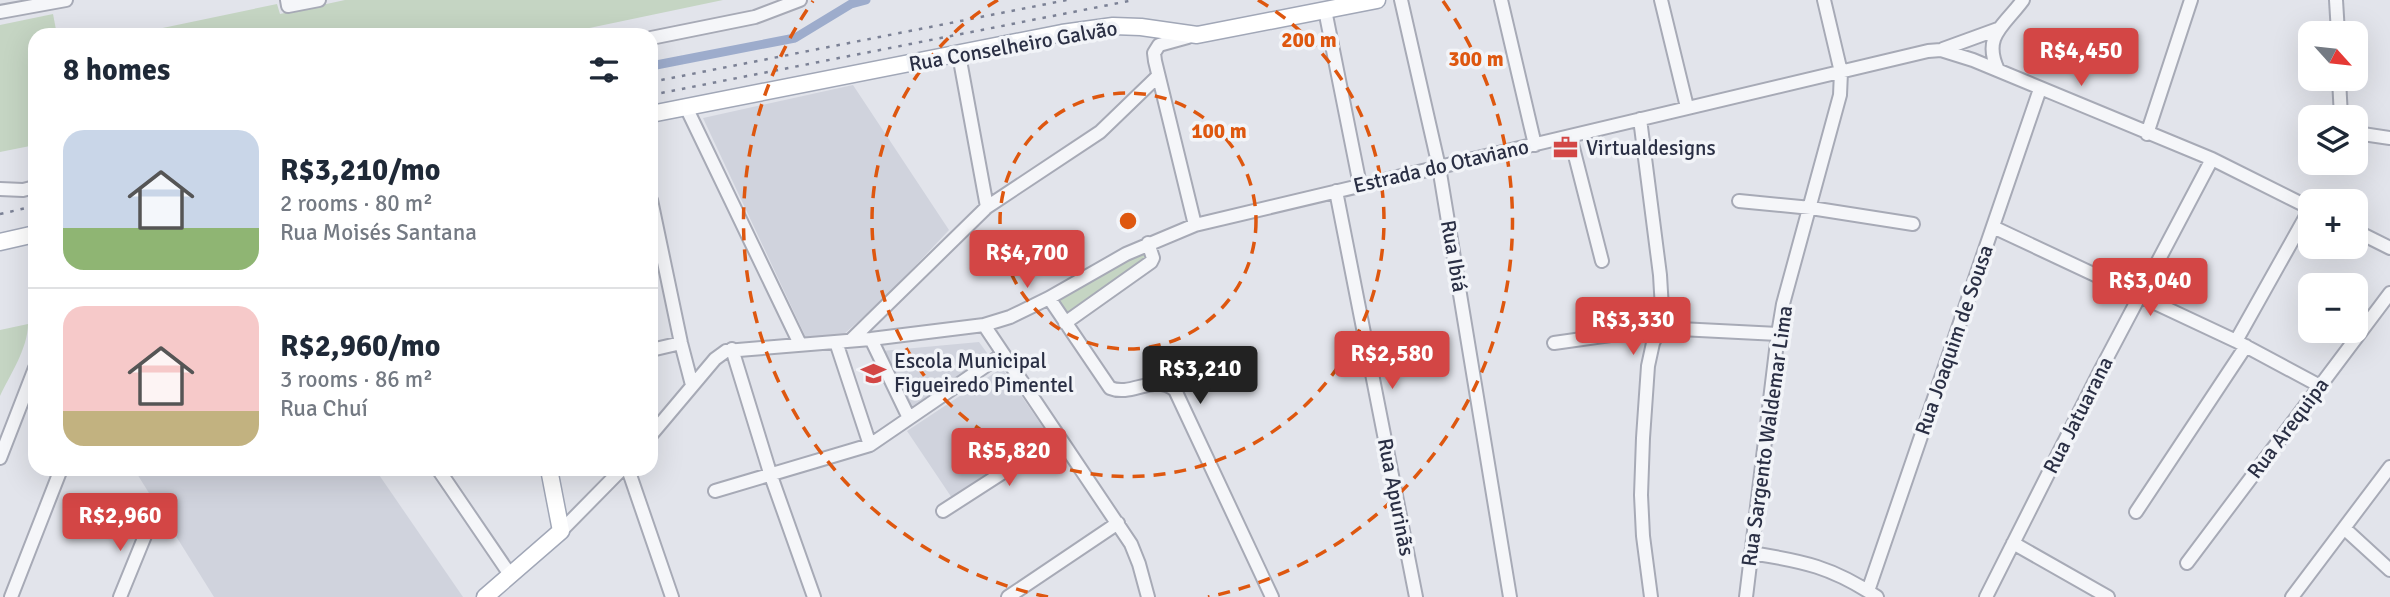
<!DOCTYPE html>
<html lang="en">
<head>
<meta charset="utf-8">
<style>
	:root { --surface:#fff; --page:#f6f6f7; --text:#1f2937; --muted:#747a83; --line:#e0e1e3; --accent:#d34645 }
	body { margin:0; font-family:Signika,sans-serif; background:var(--page); color:var(--text); height:100vh; display:flex; flex-direction:column; font-size:26px; white-space:nowrap }
	* { box-sizing:border-box; margin:0 }
	p { font-size:23px; color:var(--muted) }
	.icon { flex:none; width:38px; height:38px; fill:none; stroke:currentColor; stroke-width:2; stroke-linecap:round; stroke-linejoin:round }
	.map { position:relative; flex:1; overflow:hidden }
	.details { position:absolute; left:28px; top:28px; width:630px; height:448px; display:flex; flex-direction:column; background:var(--surface); border-radius:21px; box-shadow:0 7px 28px #0002 }
	.details>* { flex:none }
	.needle { width:46px; rotate:117deg }
	.controls { position:absolute; left:2298px; top:21px; display:grid; gap:14px }
	.controls a { display:grid; place-items:center; width:70px; height:70px; border-radius:14px; background:var(--surface); box-shadow:0 7px 28px #0002; font-size:35px }
	.price { position:absolute; translate:-50% -60px; padding:0 16px; border-radius:7px; background:var(--accent); color:#fff; font-size:23px; line-height:46px; filter:drop-shadow(0 2px 4px #0008) }
	.price::after { content:''; position:absolute; left:50%; top:42px; width:21px; height:16px; margin-left:-10px; background:inherit; clip-path:polygon(0 0,100% 0,50% 100%) }
	.price.selected { background:#222; color:#fff }
	ul { padding:0; list-style:none }
	li { display:flex; align-items:center; gap:21px; height:175px; padding:0 35px }
	li+li { border-top:2px solid var(--line) }
	li span { display:grid; place-items:center; flex:none; width:196px; height:140px; border-radius:21px; color:#555 }
	li>.icon { margin-inline-start:auto }
	span .icon { width:84px; height:84px; fill:#fffc; stroke-width:1 }
	li b { font-size:30px }
	h2 { display:flex; justify-content:space-between; align-items:center; height:84px; padding:0 35px; font-size:30px }
	.map>svg:first-child { display:block }
	.built { fill:#d0d3dd }
	.green { fill:#c5d5c3 }
	.lines { fill:none; stroke-linecap:round; stroke-linejoin:round }
	.canal { stroke:#9daccc; stroke-width:9 }
	.minor-casing { stroke:#a7aab6; stroke-width:16 }
	.major-casing { stroke:#a1a7b7; stroke-width:19 }
	.minor { stroke:#f5f6f9; stroke-width:12 }
	.major { stroke:#fff; stroke-width:16 }
	.rail { stroke:#7b8195; stroke-width:2.5; stroke-dasharray:3.5 7; stroke-linecap:butt }
	.ring { fill:none; stroke:#de570f; stroke-width:3.5; stroke-dasharray:12 9 }
	.labels { text-anchor:middle; stroke-width:7; stroke-linejoin:round; paint-order:stroke }
	.street-label { font-size:21px; fill:#2a2f44; stroke:#f2f4f8 }
	.poi-label { font-size:21px; fill:#2a2f44; stroke:#f2f4f8; text-anchor:start }
	.centre { fill:#de570f; stroke:#f2f4f8; stroke-width:3.5 }
	.ring-label { font-size:21px; text-anchor:middle; font-weight:bold; fill:#de570f; stroke:#f2f4f8; stroke-width:7; stroke-linejoin:round; paint-order:stroke }
</style>
</head>
<body>
<div class="map">
<svg width="2390" height="597" viewBox="0 0 2390 597">
	<rect width="100%" height="100%" fill="#e2e4eb"/>
	<path class="built" d="M 853,85 L 949,230 L 885,298 L 844,334 L 808,342 L 703,118 Z
		M 979,342 L 990,357 L 910,410 L 882,351 Z
		M 1002,368 L 1047,433 L 952,498 L 907,431 Z
		M 134,469 L 375,469 L 463,597 L 214,597 Z"/>
	<path class="green" d="M 345,0 L 723,0 L 556,35 L 129,35 L 277,4 L 280,14 Z
		M 53,14 L 57,35 L 35,35 L 35,145 L 0,152 L 0,25 Z
		M 1147,250 L 1151,259 L 1068,318 L 1055,296 Z
		M 28,324 C 28,348 10,375 0,396 L 0,330 Z"/>
	<g class="lines">
		<path class="canal" d="M 651,66 L 795,38 L 851,4 L 866,0"/>
		<defs>
			<path id="minor" d="M 287,0 L 288,6 L 319,0
				M 1401,0 L 1439,167 L 1510,597
				M 1501,0 L 1535,145
				M 1661,0 L 1687,107
				M 2336,0 L 2338,33
				M 1325,10 L 1360,185
				M 0,12 L 66,0
				M 1188,37 L 1159,45 L 1154,53 L 1155,61 L 1195,225
				M 651,38 L 755,17 L 800,0
				M 1943,49 L 1998,29
				M 959,55 L 987,207
				M 1998,70 C 1982,36 2004,26 2023,0
				M 2339,79 L 2341,117
				M 686,107 L 800,344
				M 1640,119 L 1660,275 L 1662,309 L 1660,328 L 1653,343 L 1648,366 L 1643,438 L 1641,495 L 1643,536 L 1651,597
				M 2356,133 L 2390,138
				M 2147,134 L 2191,0
				M 1570,136 L 1602,261
				M 0,189 L 23,190 L 35,187
				M 1336,191 L 1416,597
				M 651,200 L 681,343 L 692,385
				M 1739,201 L 1811,208 L 1913,224
				M 1993,227 L 2236,341 L 2320,386
				M 2356,231 L 2390,248
				M 1049,298 L 1110,388 C 1132,397 1154,373 1175,390 L 1272,597
				M 1065,323 L 1151,262 L 1153,258 L 1148,243
				M 984,325 L 1131,544 L 1139,564 L 1148,597
				M 871,339 L 909,418
				M 851,340 L 987,207 L 1100,132 L 1157,77
				M 2236,341 L 2310,209
				M 836,342 L 870,445
				M 1554,343 L 1660,328 L 1778,334
				M 732,349 L 771,476 L 814,597
				M 651,350 L 681,343
				M 651,435 L 715,359 L 726,351 L 871,339 L 984,325 L 1010,317 L 1049,298 L 1126,254 L 1195,225 L 1928,51 L 1941,50 L 1973,60 L 2212,159 L 2310,208
				M 0,458 L 35,368
				M 438,469 L 511,576
				M 628,469 L 672,597
				M 715,491 L 870,445 L 1003,354
				M 943,511 L 1058,437
				M 2136,512 L 2246,346
				M 2344,528 L 2390,570
				M 561,531 L 622,469
				M 2013,543 L 2108,597
				M 1751,553 C 1803,561 1832,567 1877,597
				M 2187,563 L 2390,293
				M 1868,591 L 2040,89
				M 11,597 L 61,469
				M 120,597 L 151,521
				M 1008,597 L 1118,523
				M 1746,597 L 1778,334 L 1783,304 L 1840,95 L 1841,72 L 1824,0
				M 1986,597 L 2100,371 L 2212,159
				M 2292,597 L 2390,467"/>
			<path id="major" d="M 651,114 L 1062,33 L 1113,26 L 1141,27 L 1197,35 L 1377,0
				M 0,242 L 35,234
				M 485,597 L 561,531 L 549,469"/>
		</defs>
		<use href="#minor" class="minor-casing"/>
		<use href="#major" class="major-casing"/>
		<use href="#minor" class="minor"/>
		<use href="#major" class="major"/>
		<path class="rail" d="M 651,82 L 1067,0
			M 651,95 L 1134,0
			M 0,214 L 35,206"/>
	</g>
	<g class="ring">
		<circle cx="1128" cy="221" r="128"/>
		<path d="M1258 0A256 256 0 1 1 998 0"/>
		<path d="M1048 597A384 384 0 0 1 813 1M1443 1A384 384 0 0 1 1208 597"/>
	</g>
	<defs>
		<symbol id="office-bare" viewBox="-9 -9 18 18"><path d="M-6-3h4V-5.5h4V-3h4V5H-6ZM-1-4.5V-3h2v-1.5ZM-6 0V1H6V0Z" fill="#d34645" stroke="#f2f4f8" stroke-width="2.5" paint-order="stroke"/></symbol>
		<symbol id="school-bare" viewBox="-9 -9 18 18"><path d="M0-5L7-2L0 1L-7-2ZM-4 1L0 2.5L4 1V4Q0 6-4 4Z" fill="#d34645" stroke="#f2f4f8" stroke-width="2.5" paint-order="stroke"/></symbol>
	</defs>
	<g fill-rule="evenodd">
		<use href="#office-bare" x="1548" y="130" width="35" height="35"/>
		<use href="#school-bare" x="856" y="356" width="35" height="35"/>
	</g>
	<g class="labels">
		<g class="street-label">
			<text transform="translate(1013 46) rotate(-10)" y="7">Rua Conselheiro Galvão</text>
			<text transform="translate(1441 166) rotate(-13)" y="7">Estrada do Otaviano</text>
			<text transform="translate(1454 256) rotate(80)" y="7">Rua Ibiá</text>
			<text transform="translate(1954 340) rotate(-71)" y="7">Rua Joaquim de Sousa</text>
			<text transform="translate(2078 415) rotate(-63)" y="7">Rua Jatuarana</text>
			<text transform="translate(2288 428) rotate(-53)" y="7">Rua Arequipa</text>
			<text transform="translate(1767 436) rotate(-82)" y="7">Rua Sargento Waldemar Lima</text>
			<text transform="translate(1396 497) rotate(79)" y="7">Rua Apurinãs</text>
		</g>
		<g class="poi-label">
			<text x="1586" y="155">Virtualdesigns</text>
			<text x="894" y="368">Escola Municipal<tspan x="894" dy="24">Figueiredo Pimentel</tspan></text>
		</g>
	</g>
	<circle cx="1128" cy="221" r="10" class="centre"/>
	<g class="ring-label">
		<text x="1309" y="47">200 m</text>
		<text x="1476" y="66">300 m</text>
		<text x="1219" y="138">100 m</text>
	</g>
</svg>
<div class="controls">
<a><svg class="needle" viewBox="-14 -14 28 28"><path d="M0-13l5 13h-10z" fill="#e53935"/><path d="M0 13l5-13h-10z" fill="#747a83"/></svg></a>
<a><svg class="icon" aria-label="layers" viewBox="0 0 24 24"><path d="M12 4l9 5-9 5-9-5zM3 14l9 5 9-5"/></svg></a>
<a>+</a>
<a>−</a>
</div>
<b class="price" style="left:2081px;top:88px">R$4,450</b>
<b class="price" style="left:1027px;top:290px">R$4,700</b>
<b class="price" style="left:2150px;top:318px">R$3,040</b>
<b class="price" style="left:1633px;top:357px">R$3,330</b>
<b class="price" style="left:1392px;top:391px">R$2,580</b>
<b class="price selected" style="left:1200px;top:406px">R$3,210</b>
<b class="price" style="left:1009px;top:488px">R$5,820</b>
<b class="price" style="left:120px;top:553px">R$2,960</b>
<section class="details">
<h2>8 homes<svg class="icon" aria-label="filters" viewBox="0 0 24 24"><path d="M4 7h16M4 17h16"/><circle cx="9" cy="7" r="2"/><circle cx="15" cy="17" r="2"/></svg></h2>
<ul>
<li><span style="background:linear-gradient(#c9d6e8 70%,#8fb573 0)"><svg class="icon" aria-label="home" viewBox="0 0 24 24"><path d="M3 11l9-7 9 7M6 9v11h12V9"/></svg></span><div><b>R$3,210/mo</b><p>2 rooms · 80 m²</p><p>Rua Moisés Santana</p></div></li>
<li><span style="background:linear-gradient(#f6c9c9 75%,#c2b280 0)"><svg class="icon" aria-label="home" viewBox="0 0 24 24"><path d="M3 11l9-7 9 7M6 9v11h12V9"/></svg></span><div><b>R$2,960/mo</b><p>3 rooms · 86 m²</p><p>Rua Chuí</p></div></li>
</ul>
</section>
</div>
</body>
</html>
